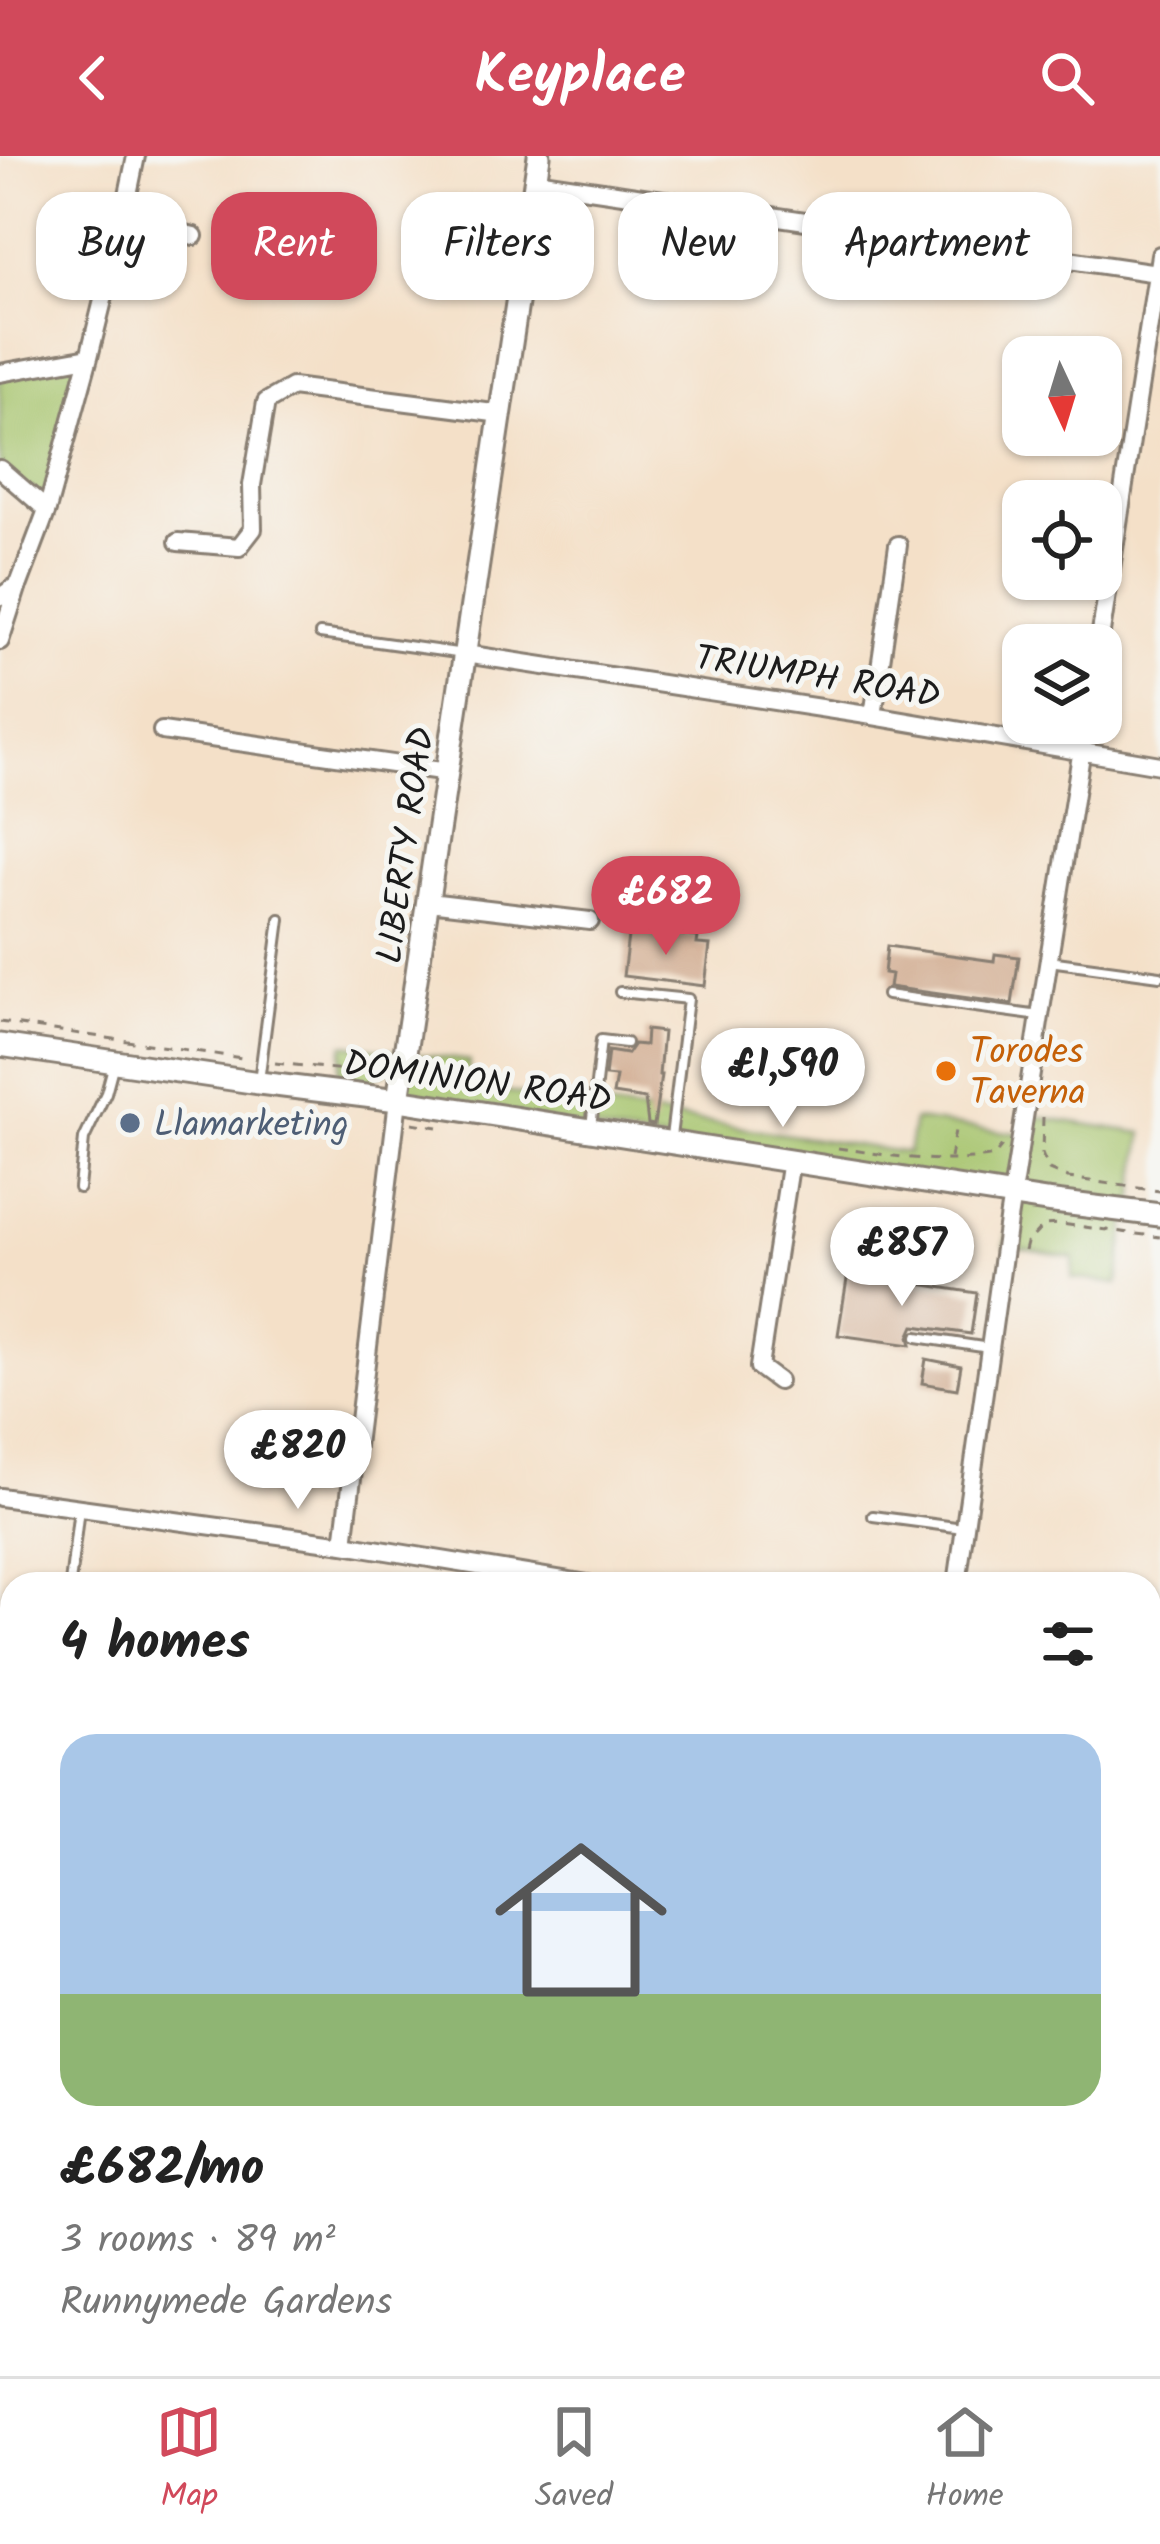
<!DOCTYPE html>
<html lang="en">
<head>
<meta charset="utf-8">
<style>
	:root { --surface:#fff; --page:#f2f2f2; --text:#222; --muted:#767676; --line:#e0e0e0; --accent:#d1495b }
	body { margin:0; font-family:Kalam,sans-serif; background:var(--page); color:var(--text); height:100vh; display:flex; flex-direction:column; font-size:45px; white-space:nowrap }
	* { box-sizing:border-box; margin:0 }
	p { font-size:39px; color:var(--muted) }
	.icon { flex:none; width:66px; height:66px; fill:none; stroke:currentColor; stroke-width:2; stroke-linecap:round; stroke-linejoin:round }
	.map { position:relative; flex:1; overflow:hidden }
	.panel { position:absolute; left:0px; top:1416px; width:1161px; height:804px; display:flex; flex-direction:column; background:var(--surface); border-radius:36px 36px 0 0; box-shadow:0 3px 9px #0004 }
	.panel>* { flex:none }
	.guide { position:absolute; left:36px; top:36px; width:1089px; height:108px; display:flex; gap:24px }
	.needle { width:78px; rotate:176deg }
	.tools { position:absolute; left:1002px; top:180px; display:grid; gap:24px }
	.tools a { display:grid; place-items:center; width:120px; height:120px; border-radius:24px; background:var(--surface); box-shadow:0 3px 9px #0004; font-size:60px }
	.price { position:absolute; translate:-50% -102px; padding:0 27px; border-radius:42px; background:#fff; color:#222; font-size:39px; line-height:78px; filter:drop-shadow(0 3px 6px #0008) }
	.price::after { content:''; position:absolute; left:50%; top:72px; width:36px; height:27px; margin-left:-18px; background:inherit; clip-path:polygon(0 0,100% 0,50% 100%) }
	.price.current { background:var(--accent); color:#fff }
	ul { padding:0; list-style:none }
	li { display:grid; align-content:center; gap:24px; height:636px; padding:0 60px }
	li+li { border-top:3px solid var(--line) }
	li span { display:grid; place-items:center; height:372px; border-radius:36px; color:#555 }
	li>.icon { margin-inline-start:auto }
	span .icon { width:216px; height:216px; fill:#fffc; stroke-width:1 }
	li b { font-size:51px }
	h2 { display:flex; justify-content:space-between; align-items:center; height:144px; padding:0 60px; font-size:51px }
	.tag { padding:0 42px; border-radius:36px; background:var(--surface); box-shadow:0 3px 9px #0004; font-size:42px; line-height:108px }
	.tag.current { background:var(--accent); color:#fff }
	header { display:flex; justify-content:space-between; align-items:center; height:156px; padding:0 60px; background:var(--accent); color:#fff; font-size:54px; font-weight:800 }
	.tab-bar { display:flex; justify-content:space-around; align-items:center; height:168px; border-top:3px solid var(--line); background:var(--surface); font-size:33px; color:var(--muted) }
	.tab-bar a { display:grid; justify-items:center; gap:6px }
	.tab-bar .current { color:var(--accent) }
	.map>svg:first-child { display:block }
	.green { fill:#a5c36b; stroke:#607044; stroke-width:3 }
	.building { fill:#cfa78a }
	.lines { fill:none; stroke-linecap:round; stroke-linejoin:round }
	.service-casing { stroke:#887e72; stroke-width:14 }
	.minor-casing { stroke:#887e72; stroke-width:22 }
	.tertiary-casing { stroke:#887e72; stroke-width:27 }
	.path { stroke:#887e72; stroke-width:3; stroke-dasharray:9 9; stroke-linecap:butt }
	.service { stroke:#fff; stroke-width:8 }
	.minor { stroke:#fff; stroke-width:16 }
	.tertiary { stroke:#fff; stroke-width:21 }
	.food-dot { fill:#e8710a; stroke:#f6f6f2; stroke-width:4.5 }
	.service-dot { fill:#5c6f8a; stroke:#f6f6f2; stroke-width:4.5 }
	.labels { text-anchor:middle; stroke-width:10; stroke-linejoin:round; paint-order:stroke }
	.street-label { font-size:36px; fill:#1c1c1c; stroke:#f6f6f2 }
	.food-label { font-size:36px; fill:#c56008; stroke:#f6f6f2; text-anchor:start }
	.service-label { font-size:36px; fill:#4e5e75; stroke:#f6f6f2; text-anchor:start }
</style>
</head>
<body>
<header><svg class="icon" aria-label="back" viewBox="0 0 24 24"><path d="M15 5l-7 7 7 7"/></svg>Keyplace<svg class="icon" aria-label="search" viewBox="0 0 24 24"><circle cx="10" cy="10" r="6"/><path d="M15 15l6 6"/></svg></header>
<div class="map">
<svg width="1160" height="2220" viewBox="0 0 1160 2220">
	<rect width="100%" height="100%" fill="#f6f6f2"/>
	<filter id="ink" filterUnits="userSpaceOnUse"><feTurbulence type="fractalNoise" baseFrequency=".00833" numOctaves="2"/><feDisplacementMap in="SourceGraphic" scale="24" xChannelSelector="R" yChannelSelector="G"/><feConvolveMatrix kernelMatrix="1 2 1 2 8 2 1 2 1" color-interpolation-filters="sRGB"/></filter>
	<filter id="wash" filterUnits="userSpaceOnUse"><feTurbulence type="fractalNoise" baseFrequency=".004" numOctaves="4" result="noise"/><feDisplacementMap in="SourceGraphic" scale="48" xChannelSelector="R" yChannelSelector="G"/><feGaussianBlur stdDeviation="2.7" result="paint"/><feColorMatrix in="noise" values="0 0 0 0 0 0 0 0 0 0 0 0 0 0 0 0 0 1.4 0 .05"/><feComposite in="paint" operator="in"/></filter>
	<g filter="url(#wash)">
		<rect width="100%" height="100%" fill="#f4e0c8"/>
		<path class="green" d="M 89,201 L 47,354 L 0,313 L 0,217 Z
			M 344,888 L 469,905 L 467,930 L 908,997 L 914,964 L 1022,978 L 1026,959 L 1143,977 L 1133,1055 L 1128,1055 L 1118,1128 L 1072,1122 L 1074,1102 L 1005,1090 L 1014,1040 L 398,944 L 399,910 L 365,926 L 337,926 Z"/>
		<g id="blocks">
			<path class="building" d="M 629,772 L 698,781 L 697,788 L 710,789 L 705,830 L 623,820 Z
				M 887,790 L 994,805 L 995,798 L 1019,801 L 1012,848 L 889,831 L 891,818 L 884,817 Z
				M 646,874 L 663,876 L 659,919 L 661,919 L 654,969 L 648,968 L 645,943 L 613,938 L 616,921 L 605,920 L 608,895 L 627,898 L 634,888 L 645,889 Z
				M 848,1117 L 977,1137 L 971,1178 L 914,1170 L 909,1181 L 911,1189 L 838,1179 Z
				M 926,1203 L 961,1210 L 957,1233 L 922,1227 Z"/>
		</g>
	</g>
	<g filter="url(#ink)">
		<use href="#blocks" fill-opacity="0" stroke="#887e72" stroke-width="3"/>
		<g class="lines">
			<defs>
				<path id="service" d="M 320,478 L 464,498
					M 1049,805 L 1160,820
					M 620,836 L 688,843 L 671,981
					M 887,839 L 1040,860
					M 259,925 L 280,763
					M 591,971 L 601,884 L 626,887
					M 79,1032 L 84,983 L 106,937 L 113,911
					M 917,1181 L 989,1192
					M 873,1360 L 963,1372
					M 70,1428 L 79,1352"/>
				<path id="minor" d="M 535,25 L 1157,117
					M 123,63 L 194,80
					M 0,217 L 89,201
					M 0,313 L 47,354
					M 178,386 L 239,391 L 253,373 L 252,329 L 266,246 L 292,231 L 501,258
					M 0,441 L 19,428 L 47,354 L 89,201 L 123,63 L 136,0
					M 0,485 L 18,429
					M 1099,489 L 1160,99
					M 465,498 L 873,560 L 1160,609
					M 873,560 L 898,389
					M 162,575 L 448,616
					M 429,746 L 590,765
					M 778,1225 L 759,1211 L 791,1004
					M 0,1341 L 344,1388 L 588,1428
					M 344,1388 L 398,944
					M 957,1428 L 1008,1064 L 1086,567
					M 1149,1511 L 1160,1512
					M 0,1906 L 12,1908
					M 1149,1962 L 1160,1962
					M 1149,2176 L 1160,2177
					M 806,2208 L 809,2220
					M 1080,2208 L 1082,2220
					M 577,2220 L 589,2208"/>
				<path id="tertiary" d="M 0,889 L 259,927 L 398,944 L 1046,1045 L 1160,1059
					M 398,944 L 539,0"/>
			</defs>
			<use href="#service" class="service-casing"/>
			<use href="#minor" class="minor-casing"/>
			<use href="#tertiary" class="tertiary-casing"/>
			<path class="path" d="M 0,866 L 248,903
				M 275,907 L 345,914 L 388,898
				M 424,908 L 466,935
				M 1043,961 L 1042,998 L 1049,1014 L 1068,1022 L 1160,1035
				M 412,967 L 438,971
				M 838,992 C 889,999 942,1010 994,1000 L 1002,990
				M 950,1002 L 956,969
				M 1025,1095 L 1027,1087 L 1044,1069 L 1061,1068 L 1160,1081"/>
			<use href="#service" class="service"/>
			<use href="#minor" class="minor"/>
			<use href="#tertiary" class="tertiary"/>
		</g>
	</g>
	<circle class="food-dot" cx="946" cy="915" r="12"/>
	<circle class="service-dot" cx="130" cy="967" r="12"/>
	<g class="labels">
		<g class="street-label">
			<text transform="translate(818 519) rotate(9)" y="13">TRIUMPH ROAD</text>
			<text transform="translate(404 689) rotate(-82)" y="13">LIBERTY ROAD</text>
			<text transform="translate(478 924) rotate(8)" y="13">DOMINION ROAD</text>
		</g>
		<g class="food-label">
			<text x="970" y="907">Torodes<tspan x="970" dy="41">Taverna</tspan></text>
		</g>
		<g class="service-label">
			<text x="154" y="980">Llamarketing</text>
		</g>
	</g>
</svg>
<div class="tools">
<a><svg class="needle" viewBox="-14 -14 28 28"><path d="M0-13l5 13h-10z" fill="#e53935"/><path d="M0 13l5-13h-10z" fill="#767676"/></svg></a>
<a><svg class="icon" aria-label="locate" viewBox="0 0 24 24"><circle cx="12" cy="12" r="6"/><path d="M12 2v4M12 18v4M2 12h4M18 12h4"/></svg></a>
<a><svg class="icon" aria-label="layers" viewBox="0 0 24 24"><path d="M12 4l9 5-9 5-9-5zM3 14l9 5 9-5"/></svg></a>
</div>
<b class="price current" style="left:666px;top:802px">£682</b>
<b class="price" style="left:783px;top:974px">£1,590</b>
<b class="price" style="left:902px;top:1153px">£857</b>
<b class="price" style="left:298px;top:1356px">£820</b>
<div class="guide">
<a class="tag">Buy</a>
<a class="tag current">Rent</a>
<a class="tag">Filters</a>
<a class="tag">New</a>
<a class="tag">Apartment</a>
</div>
<section class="panel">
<h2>4 homes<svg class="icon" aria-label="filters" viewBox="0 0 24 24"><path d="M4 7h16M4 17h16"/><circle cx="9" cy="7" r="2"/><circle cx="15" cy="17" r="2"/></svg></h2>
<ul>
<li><span style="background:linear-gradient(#a9c7e8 70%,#8fb573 0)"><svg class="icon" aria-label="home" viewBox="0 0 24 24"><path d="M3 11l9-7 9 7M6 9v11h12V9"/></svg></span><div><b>£682/mo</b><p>3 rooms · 89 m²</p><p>Runnymede Gardens</p></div></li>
</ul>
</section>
</div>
<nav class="tab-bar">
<a class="current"><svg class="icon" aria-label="map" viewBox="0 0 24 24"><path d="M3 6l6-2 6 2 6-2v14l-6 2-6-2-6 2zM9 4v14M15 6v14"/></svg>Map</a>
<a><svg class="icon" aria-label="saved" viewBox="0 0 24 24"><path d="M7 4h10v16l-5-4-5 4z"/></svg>Saved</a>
<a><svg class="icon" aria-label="home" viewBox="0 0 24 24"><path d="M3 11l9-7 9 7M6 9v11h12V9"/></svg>Home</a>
</nav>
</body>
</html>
